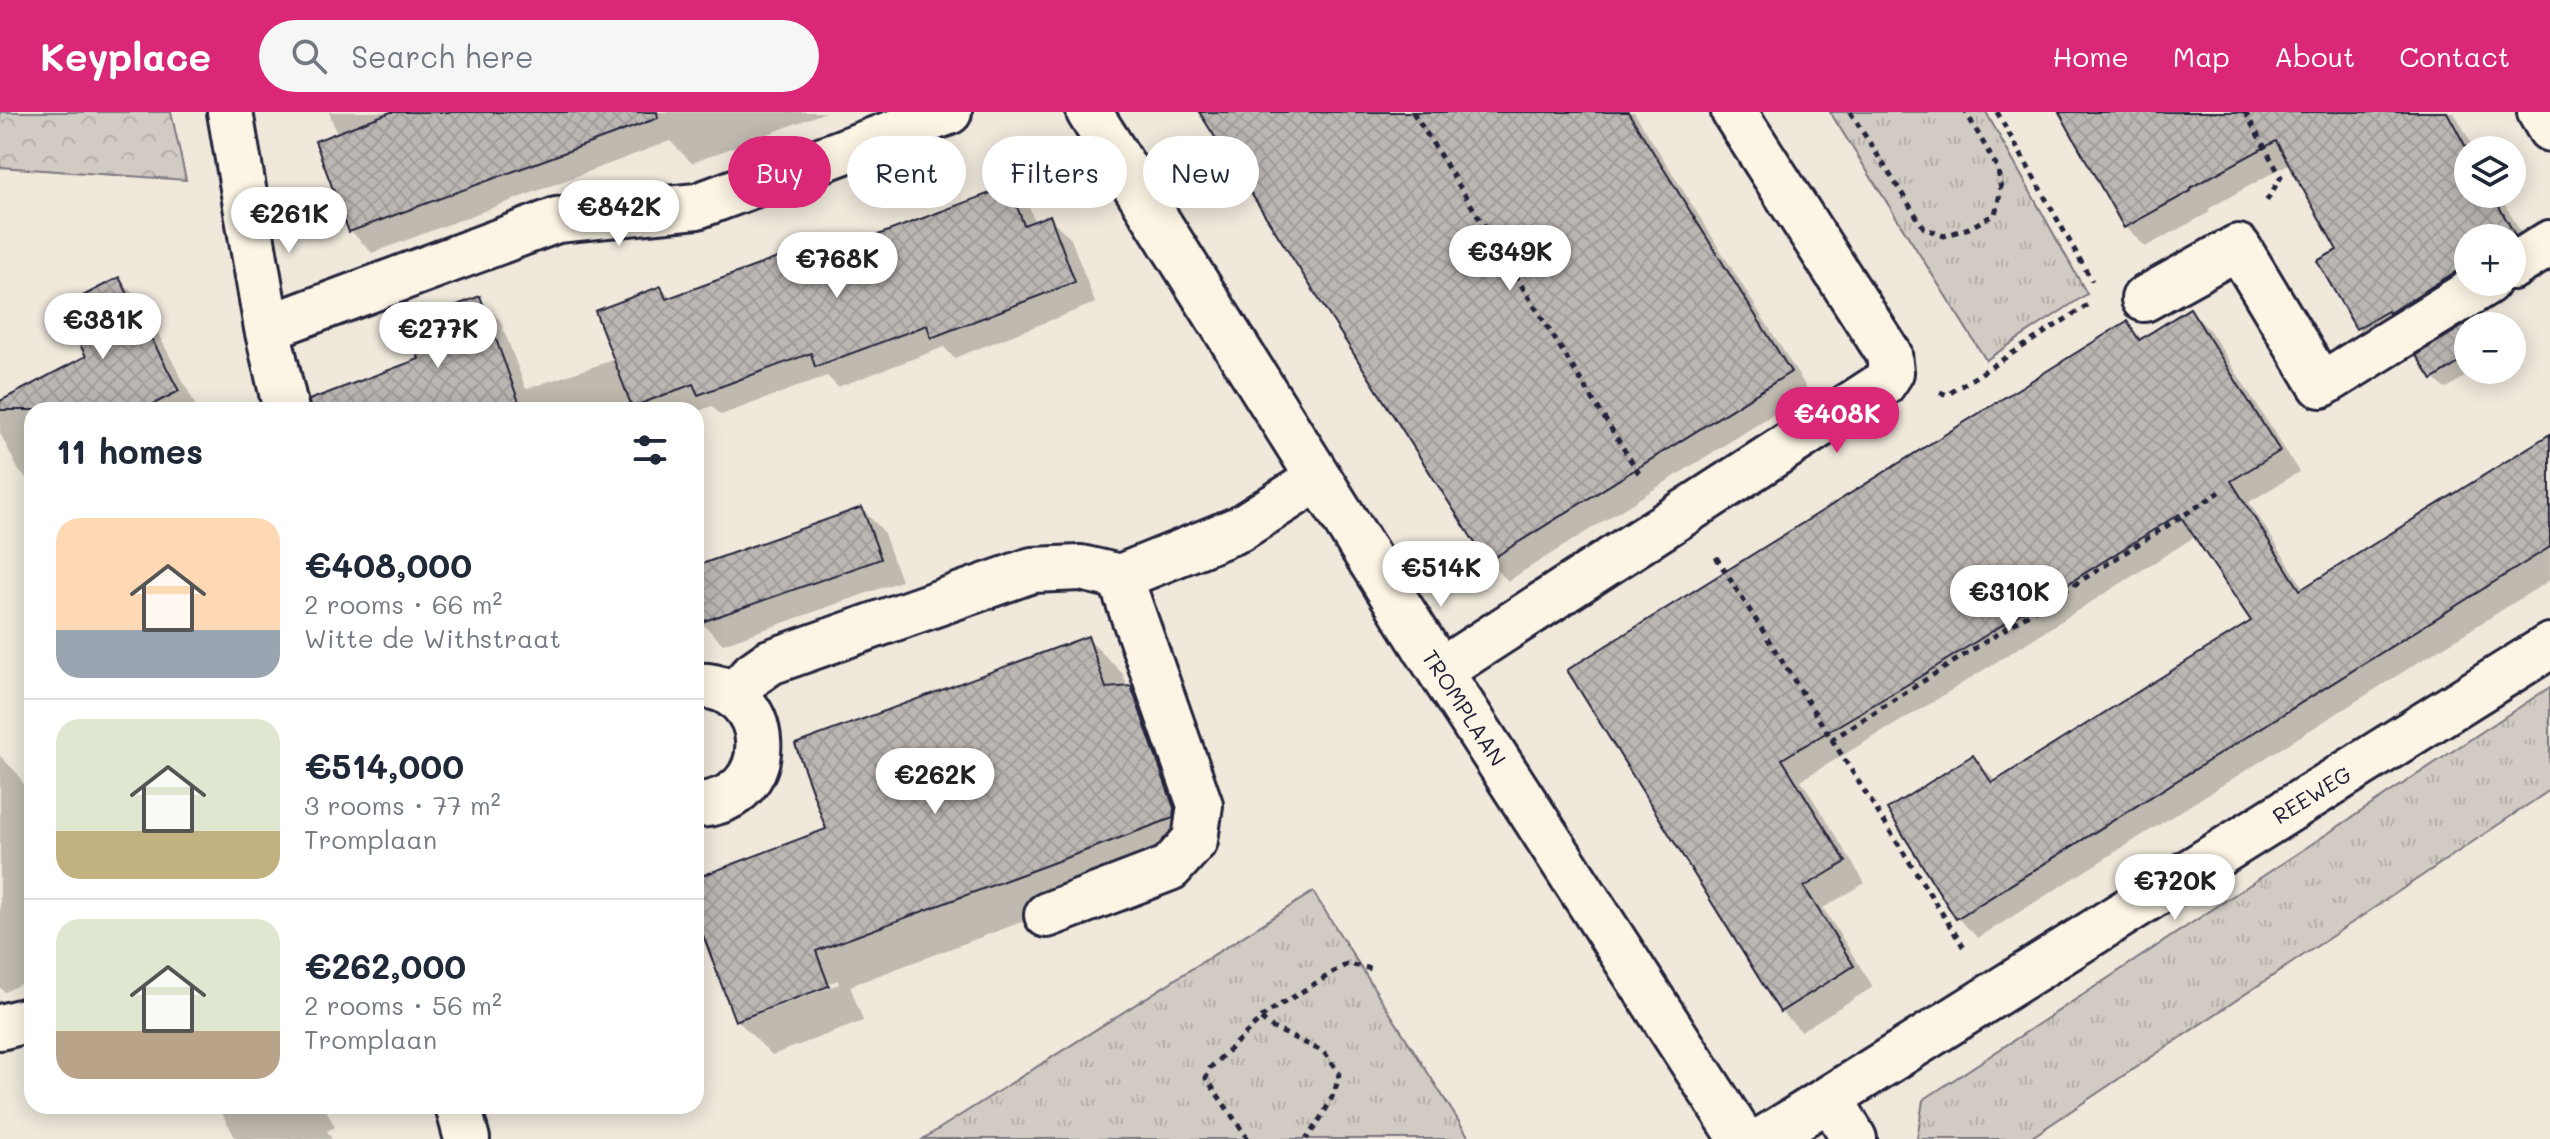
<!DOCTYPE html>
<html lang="en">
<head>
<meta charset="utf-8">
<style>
	:root { --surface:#fff; --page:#f6f6f7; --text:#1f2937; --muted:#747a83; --line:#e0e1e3; --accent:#db2777 }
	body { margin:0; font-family:Mali,sans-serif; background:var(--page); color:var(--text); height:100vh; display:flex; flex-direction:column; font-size:30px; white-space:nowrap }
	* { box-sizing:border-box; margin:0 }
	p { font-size:26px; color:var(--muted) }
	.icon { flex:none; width:44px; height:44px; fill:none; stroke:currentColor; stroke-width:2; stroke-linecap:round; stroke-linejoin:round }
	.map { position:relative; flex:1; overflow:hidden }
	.side { position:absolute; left:24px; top:290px; width:680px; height:712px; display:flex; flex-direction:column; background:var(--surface); border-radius:24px; box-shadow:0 4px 20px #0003 }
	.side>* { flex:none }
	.top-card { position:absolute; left:728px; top:24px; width:760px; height:72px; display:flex; gap:16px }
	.tools { position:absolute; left:2454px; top:24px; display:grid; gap:16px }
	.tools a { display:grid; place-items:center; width:72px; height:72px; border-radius:50%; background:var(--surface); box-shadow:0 4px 20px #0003; font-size:40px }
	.price { position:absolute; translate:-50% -68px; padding:0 18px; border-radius:28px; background:#fff; color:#222; font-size:26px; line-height:52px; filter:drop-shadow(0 2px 4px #0008) }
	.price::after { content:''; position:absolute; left:50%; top:48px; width:24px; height:18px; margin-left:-12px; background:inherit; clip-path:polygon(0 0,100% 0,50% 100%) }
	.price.on { background:var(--accent); color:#fff }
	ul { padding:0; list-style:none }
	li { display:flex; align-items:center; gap:24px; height:200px; padding:0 32px }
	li+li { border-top:2px solid var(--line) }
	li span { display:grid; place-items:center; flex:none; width:224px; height:160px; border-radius:24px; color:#555 }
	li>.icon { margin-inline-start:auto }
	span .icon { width:96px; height:96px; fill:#fffc; stroke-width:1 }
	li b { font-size:34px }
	h2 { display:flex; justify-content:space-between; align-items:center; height:96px; padding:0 32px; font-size:34px }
	.chip { padding:0 28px; border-radius:36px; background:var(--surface); box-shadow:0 4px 20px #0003; font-size:28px; line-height:72px }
	.chip.on { background:var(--accent); color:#fff }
	header { display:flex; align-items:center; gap:48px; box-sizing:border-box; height:112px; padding:0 40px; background:var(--accent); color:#fff }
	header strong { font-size:38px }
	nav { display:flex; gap:44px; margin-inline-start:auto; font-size:28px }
	.search { width:560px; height:72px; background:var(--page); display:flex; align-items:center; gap:20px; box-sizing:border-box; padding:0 28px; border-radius:44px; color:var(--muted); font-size:30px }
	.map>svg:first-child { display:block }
	.grass { fill:url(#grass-tufts); stroke:#7a767f; stroke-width:2 }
	.forest { fill:url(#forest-crowns); stroke:#7a767f; stroke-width:2 }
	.shadow { fill:#0003; fill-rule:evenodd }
	.building { fill:url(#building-cross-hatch); stroke:#22223b; stroke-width:2 }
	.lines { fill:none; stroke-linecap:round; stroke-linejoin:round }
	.minor-casing { stroke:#22223b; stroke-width:50 }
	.major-casing { stroke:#22223b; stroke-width:50 }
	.path { stroke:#22223b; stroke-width:5; stroke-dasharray:6 6; stroke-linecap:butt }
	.minor { stroke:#fcf5e5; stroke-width:44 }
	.major { stroke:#fcf5e5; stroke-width:44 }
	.labels { text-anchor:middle; stroke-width:6; stroke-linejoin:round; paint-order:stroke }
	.street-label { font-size:22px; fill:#22223b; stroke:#fcf5e5 }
</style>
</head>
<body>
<header>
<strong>Keyplace</strong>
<div class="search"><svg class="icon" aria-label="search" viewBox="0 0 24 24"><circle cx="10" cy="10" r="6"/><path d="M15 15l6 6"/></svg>Search here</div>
<nav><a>Home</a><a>Map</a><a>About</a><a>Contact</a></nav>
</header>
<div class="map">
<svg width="2550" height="1027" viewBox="0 0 2550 1027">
	<defs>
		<pattern id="grass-tufts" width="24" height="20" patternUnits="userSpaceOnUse" patternTransform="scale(2)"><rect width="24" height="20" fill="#d1cbc3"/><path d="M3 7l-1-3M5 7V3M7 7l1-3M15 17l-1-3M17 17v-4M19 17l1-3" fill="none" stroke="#b3aea8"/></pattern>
		<pattern id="forest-crowns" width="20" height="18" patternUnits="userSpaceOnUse" patternTransform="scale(2)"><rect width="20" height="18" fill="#d1cbc3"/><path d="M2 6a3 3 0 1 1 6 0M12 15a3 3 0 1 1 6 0" fill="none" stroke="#b3aea8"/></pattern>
		<pattern id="building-cross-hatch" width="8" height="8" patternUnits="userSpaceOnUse" patternTransform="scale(2)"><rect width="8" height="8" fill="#bcb7b3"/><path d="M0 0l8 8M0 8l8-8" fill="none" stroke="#a19d9b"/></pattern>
	</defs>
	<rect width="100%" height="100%" fill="#efe8db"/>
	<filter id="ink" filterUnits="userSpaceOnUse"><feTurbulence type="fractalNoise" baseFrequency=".0125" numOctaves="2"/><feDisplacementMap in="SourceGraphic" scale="16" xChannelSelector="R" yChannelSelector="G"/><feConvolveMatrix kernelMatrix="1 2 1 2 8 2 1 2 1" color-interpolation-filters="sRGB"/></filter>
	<g filter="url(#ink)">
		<path class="grass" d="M 1830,0 L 1986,0 L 2087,182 L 1986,248 Z
			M 2550,575 L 2550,678 L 2029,1027 L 1917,1027 L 1923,988 Z
			M 1313,780 L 1470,1027 L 923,1027 Z"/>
		<path class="forest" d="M 0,0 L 171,0 L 186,68 L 0,55 Z"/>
		<path class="shadow" d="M 329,0 L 826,0 L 692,51 L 670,29 L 372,141 L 351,119 L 337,22 Z
			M 1201,0 L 1634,0 L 1809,280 L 1508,469 L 1488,449 Z
			M 2061,0 L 2454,0 L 2475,38 L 2468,38 L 2468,82 L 2499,82 L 2534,144 L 2512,161 L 2512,126 L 2468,126 L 2468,170 L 2377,236 L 2357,216 L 2320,150 L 2339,139 L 2290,51 L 2208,97 L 2210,100 L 2145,135 L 2126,115 Z
			M 1008,76 L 1030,97 L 1035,111 L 1050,106 L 1071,127 L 1095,191 L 954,246 L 944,235 L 838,275 L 827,264 L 721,303 L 712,294 L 696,300 L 389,298 L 422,249 L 479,187 L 500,208 L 526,277 L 616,247 L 661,176 L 671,187 L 779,148 L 790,158 Z
			M 119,168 L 141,189 L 198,298 L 32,298 L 32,371 L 19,359 L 0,321 L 0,295 L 89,245 Z
			M 2190,198 L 2210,219 L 2299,360 L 2249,390 L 2305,478 L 2550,324 L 2550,468 L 1978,826 L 1958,806 L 1973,645 L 1997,670 L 2254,509 L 2196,424 L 1931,591 L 1801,668 L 1865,771 L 1823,796 L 1873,875 L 1801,919 L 1781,899 L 1569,559 L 2127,212 L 2143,228 Z
			M 2468,218 L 2468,258 L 2476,258 L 2445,277 L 2434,266 Z
			M 862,397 L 883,419 L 901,469 L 723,532 L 701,510 L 696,497 L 696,456 Z
			M 1087,526 L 1122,561 L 1128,576 L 1166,611 L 1207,741 L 850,874 L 863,909 L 772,943 L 737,908 L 696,798 L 696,768 L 829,718 ZM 838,868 L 839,872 L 753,904 L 753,900 Z
			M 0,644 L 18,662 L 32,687 L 32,866 L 5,880 L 0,876 Z
			M 218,994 L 324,994 L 335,1015 L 327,1019 L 332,1027 L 236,1027 Z"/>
		<path class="building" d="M 391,0 L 657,0 L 658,6 L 349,120 L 315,29 Z
			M 1199,0 L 1628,0 L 1791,260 L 1487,450 Z
			M 2059,0 L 2447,0 L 2468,39 L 2468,82 L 2492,82 L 2515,123 L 2511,126 L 2468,126 L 2468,152 L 2389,201 L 2388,199 L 2356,217 L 2317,149 L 2337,138 L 2276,29 L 2190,76 L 2191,79 L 2124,116 Z
			M 1009,74 L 1024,113 L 1050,103 L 1075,170 L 931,226 L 927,213 L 815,255 L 811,241 L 698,283 L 693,272 L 632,295 L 595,199 L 661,174 L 666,187 L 780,145 L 784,158 Z
			M 119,165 L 179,279 L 142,298 L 0,298 L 0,289 L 86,244 L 60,196 Z
			M 480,184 L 522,298 L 310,298 L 309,288 L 419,247 L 406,213 Z
			M 2190,196 L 2280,339 L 2231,369 L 2300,478 L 2550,322 L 2550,435 L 1956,807 L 1887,697 L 1973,643 L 1992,671 L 2251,509 L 2179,402 L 1910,571 L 1782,647 L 1846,750 L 1804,775 L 1854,854 L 1780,900 L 1567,558 L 2127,209 L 2139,228 Z
			M 2465,213 L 2468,217 L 2468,245 L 2432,268 L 2416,243 Z
			M 862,395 L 881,447 L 696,512 L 696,454 Z
			M 1088,524 L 1106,576 L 1131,574 L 1174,696 L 1173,706 L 816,839 L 829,874 L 735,909 L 696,804 L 696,766 L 826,717 L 795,632 Z"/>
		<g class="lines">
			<defs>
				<path id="minor" d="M 230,0 L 267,216 L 286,298
					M 1089,0 L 1440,559 L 1742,1027
					M 2540,0 L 2550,17
					M 2512,155 L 2550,131
					M 2144,187 L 2238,135 L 2321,273 L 2487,170
					M 267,216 L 557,108 L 697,94 L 949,0
					M 1440,559 L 1883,272 L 1891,260 L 1889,242 L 1734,0
					M 696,574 C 773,569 785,689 696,693
					M 733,584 L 753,562 L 770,550 L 1032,458 L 1081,456 L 1120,465 L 1239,417 L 1319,366
					M 1047,803 L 1170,756 L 1195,728 L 1200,693 L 1120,465
					M 0,915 L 32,907
					M 1831,987 L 1854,1027
					M 458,994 L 467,1027"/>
				<path id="major" d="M 1764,1027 L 2550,534"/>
			</defs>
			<use href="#minor" class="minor-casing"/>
			<use href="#major" class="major-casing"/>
			<path class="path" d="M 1413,0 L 1640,363
				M 1850,0 L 1924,116 L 1944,124 L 1969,116 L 1995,102 L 2001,78 L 1998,57 L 1966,0
				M 1997,0 L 2092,169
				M 2245,0 L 2281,65 L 2266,90
				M 1940,280 L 1947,283 L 2091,191
				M 1716,445 L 1966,839
				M 1831,628 L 2220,380
				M 1261,907 L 1271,915 L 1324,940 L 1339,961 C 1336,985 1320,1008 1306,1027
				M 1248,1027 L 1206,966 L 1210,956 L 1267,901 L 1347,852 L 1373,857"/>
			<use href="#minor" class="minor"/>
			<use href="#major" class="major"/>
		</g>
	</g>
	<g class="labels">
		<g class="street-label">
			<text transform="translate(1464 596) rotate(57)" y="8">TROMPLAAN</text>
			<text transform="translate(2312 683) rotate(-32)" y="8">REEWEG</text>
		</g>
	</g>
</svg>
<div class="tools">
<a><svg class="icon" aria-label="layers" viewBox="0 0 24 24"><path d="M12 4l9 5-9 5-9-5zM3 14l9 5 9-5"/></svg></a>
<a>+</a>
<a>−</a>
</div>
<b class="price" style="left:619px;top:136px">€842K</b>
<b class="price" style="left:289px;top:143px">€261K</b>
<b class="price" style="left:1510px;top:181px">€349K</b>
<b class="price" style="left:837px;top:188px">€768K</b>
<b class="price" style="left:103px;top:249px">€381K</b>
<b class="price" style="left:438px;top:258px">€277K</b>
<b class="price on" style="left:1837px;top:343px">€408K</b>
<b class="price" style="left:1441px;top:497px">€514K</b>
<b class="price" style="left:2009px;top:521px">€310K</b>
<b class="price" style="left:935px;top:704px">€262K</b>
<b class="price" style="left:2175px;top:810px">€720K</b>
<div class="top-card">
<a class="chip on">Buy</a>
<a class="chip">Rent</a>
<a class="chip">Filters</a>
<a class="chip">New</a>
</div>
<section class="side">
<h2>11 homes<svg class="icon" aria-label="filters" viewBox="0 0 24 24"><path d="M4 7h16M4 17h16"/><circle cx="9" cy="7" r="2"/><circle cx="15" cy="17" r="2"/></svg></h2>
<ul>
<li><span style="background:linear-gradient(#ffd9b3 70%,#9aa5b1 0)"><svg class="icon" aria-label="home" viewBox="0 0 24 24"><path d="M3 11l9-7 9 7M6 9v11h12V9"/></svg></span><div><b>€408,000</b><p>2 rooms · 66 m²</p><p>Witte de Withstraat</p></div></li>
<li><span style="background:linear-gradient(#dfe7d0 70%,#c2b280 0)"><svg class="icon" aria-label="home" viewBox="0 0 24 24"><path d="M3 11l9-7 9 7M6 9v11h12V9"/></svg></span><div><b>€514,000</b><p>3 rooms · 77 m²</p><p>Tromplaan</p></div></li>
<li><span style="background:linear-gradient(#dfe7d0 70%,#b9a48a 0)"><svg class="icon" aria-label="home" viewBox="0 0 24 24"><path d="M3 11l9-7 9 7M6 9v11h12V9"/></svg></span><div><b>€262,000</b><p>2 rooms · 56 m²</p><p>Tromplaan</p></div></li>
</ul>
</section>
</div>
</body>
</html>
